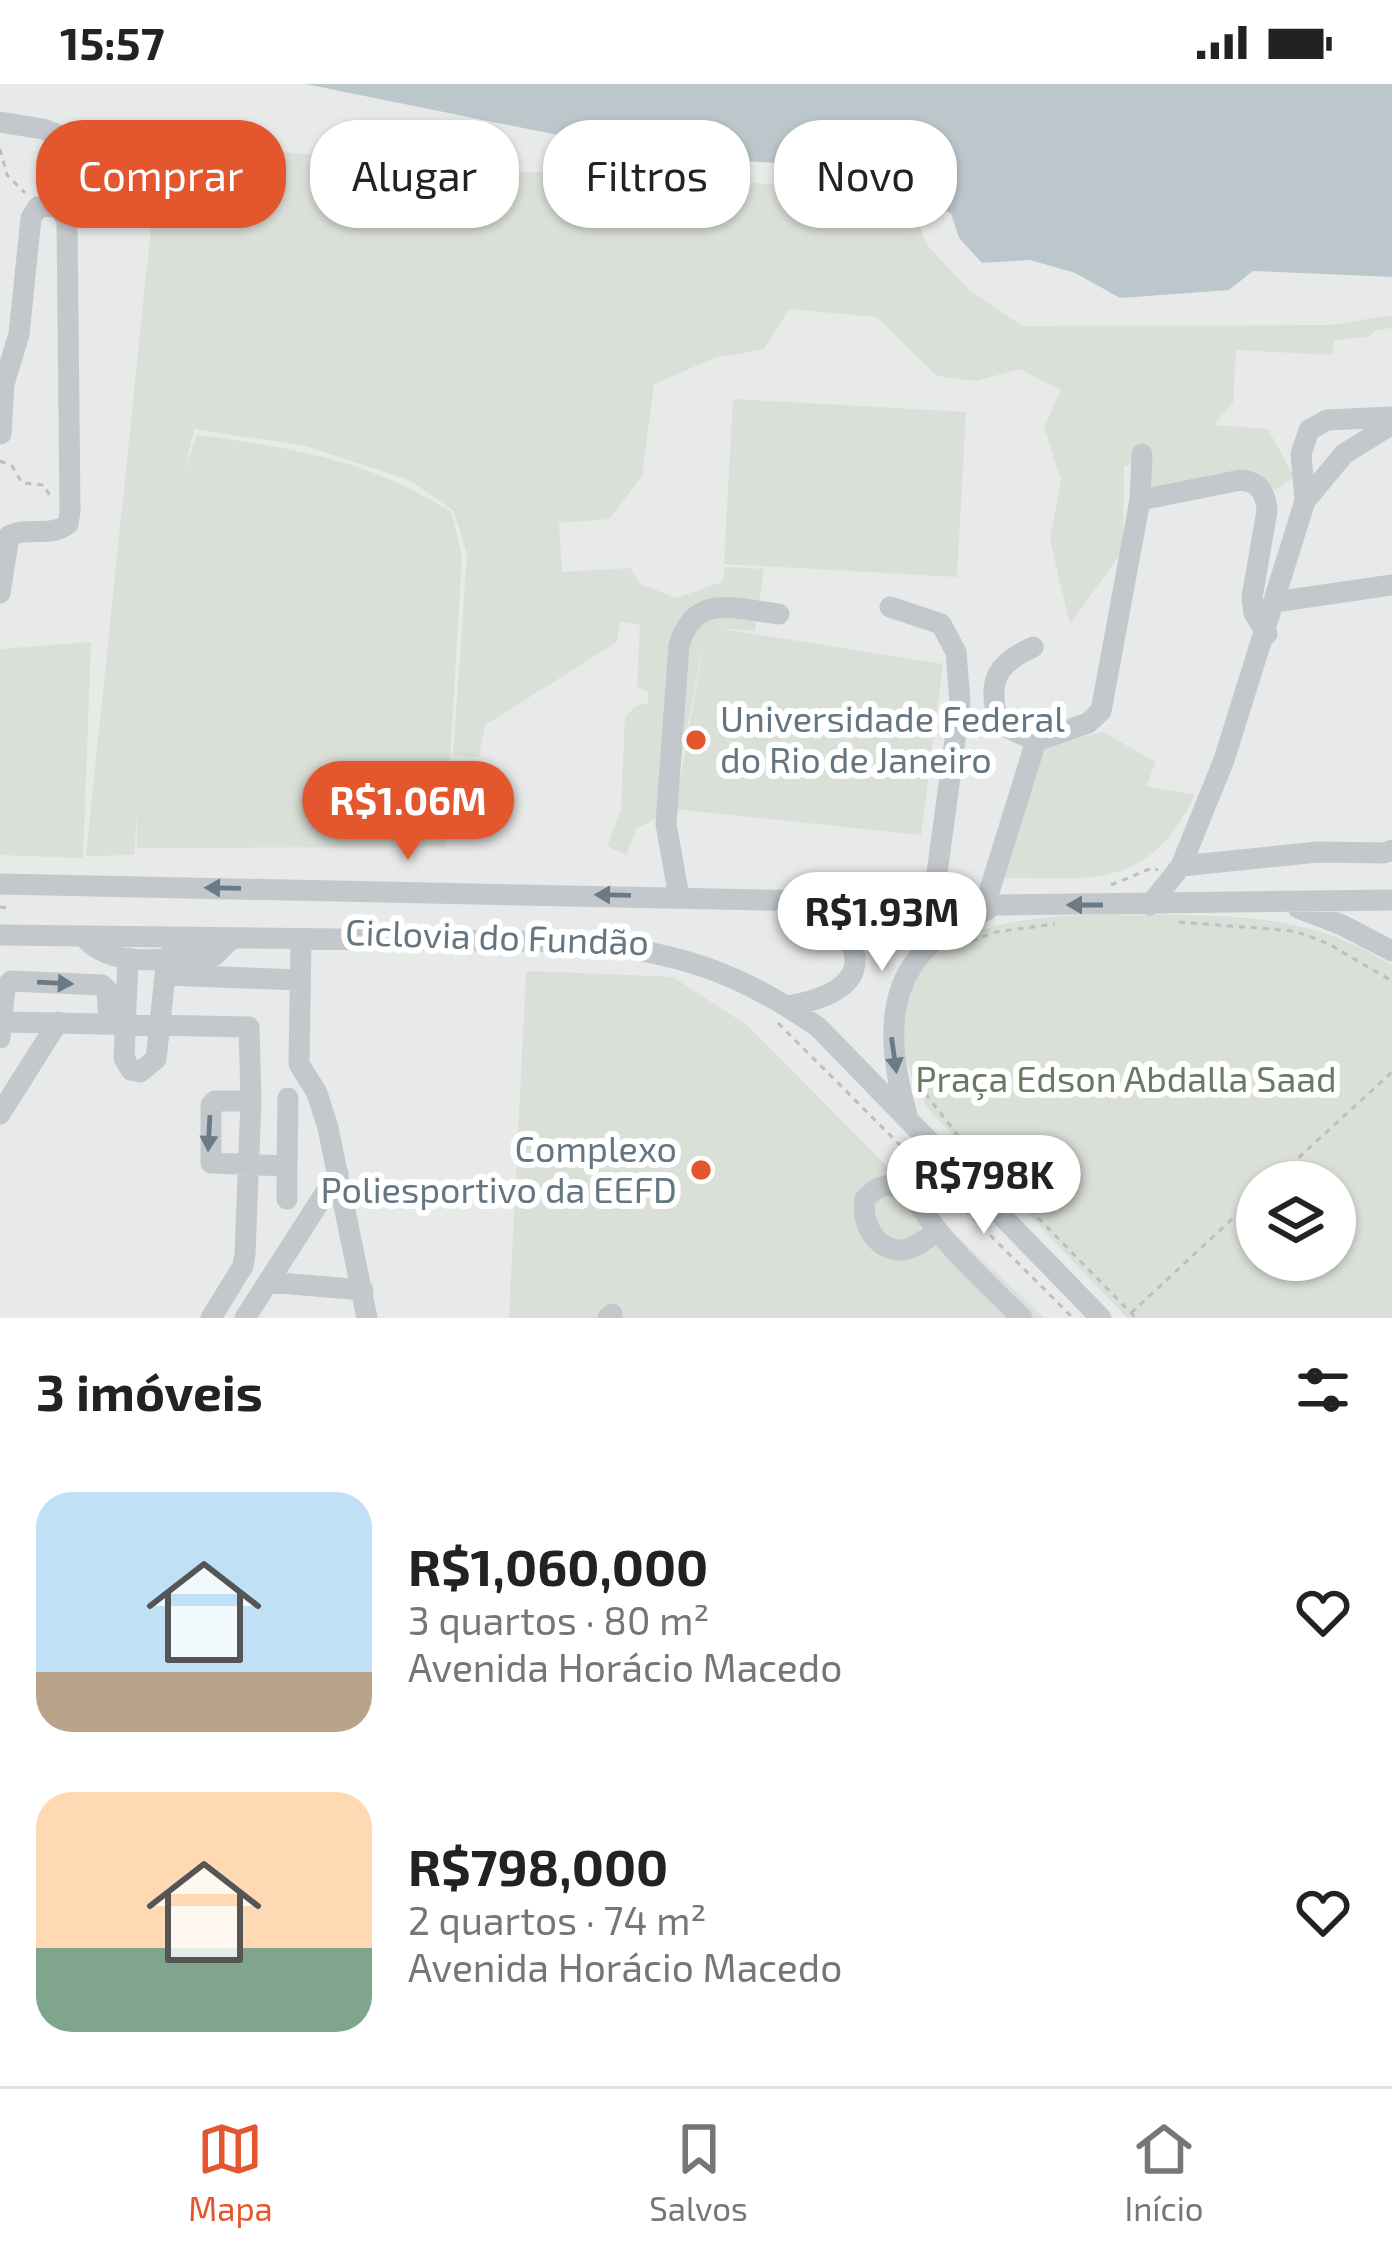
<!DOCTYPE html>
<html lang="pt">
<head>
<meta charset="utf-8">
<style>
	:root { --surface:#fff; --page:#f6f6f6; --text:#222; --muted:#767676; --line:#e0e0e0; --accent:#e4572e }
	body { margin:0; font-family:"Exo 2",sans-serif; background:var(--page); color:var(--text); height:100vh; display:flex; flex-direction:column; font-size:45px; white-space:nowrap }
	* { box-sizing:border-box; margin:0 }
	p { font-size:39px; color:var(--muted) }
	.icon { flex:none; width:66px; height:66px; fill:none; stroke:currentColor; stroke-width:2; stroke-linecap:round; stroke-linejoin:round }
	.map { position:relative; height:1234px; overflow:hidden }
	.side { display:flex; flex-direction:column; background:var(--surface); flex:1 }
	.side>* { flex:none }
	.banner { position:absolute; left:36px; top:36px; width:1320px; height:108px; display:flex; gap:24px }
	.fabs { position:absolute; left:1236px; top:1077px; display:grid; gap:24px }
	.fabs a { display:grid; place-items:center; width:120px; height:120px; border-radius:50%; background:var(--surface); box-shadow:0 3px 9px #0004; font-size:60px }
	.price { position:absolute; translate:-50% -102px; padding:0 27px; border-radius:42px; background:#fff; color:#222; font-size:39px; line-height:78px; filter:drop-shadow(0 3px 6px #0008) }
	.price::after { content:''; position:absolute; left:50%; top:72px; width:36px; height:27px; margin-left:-18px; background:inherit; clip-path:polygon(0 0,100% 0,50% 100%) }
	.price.selected { background:var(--accent); color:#fff }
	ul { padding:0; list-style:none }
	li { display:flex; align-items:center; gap:36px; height:300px; padding:0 36px }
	li span { display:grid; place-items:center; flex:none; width:336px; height:240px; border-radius:36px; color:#555 }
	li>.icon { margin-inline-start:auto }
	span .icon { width:144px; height:144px; fill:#fffc; stroke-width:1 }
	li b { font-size:51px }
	h2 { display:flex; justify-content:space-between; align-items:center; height:144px; padding:0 36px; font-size:51px }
	.tag { padding:0 42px; border-radius:48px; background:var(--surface); box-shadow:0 3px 9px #0004; font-size:42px; line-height:108px }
	.tag.selected { background:var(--accent); color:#fff }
	.status { display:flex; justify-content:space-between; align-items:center; height:84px; padding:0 60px; background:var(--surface); direction:ltr }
	.status svg { height:33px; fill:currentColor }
	.menu { display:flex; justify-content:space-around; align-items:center; height:168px; border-top:3px solid var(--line); background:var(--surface); font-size:33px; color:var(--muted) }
	.menu a { display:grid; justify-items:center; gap:6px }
	.menu .selected { color:var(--accent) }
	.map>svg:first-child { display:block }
	.built { fill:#e8e9e9; fill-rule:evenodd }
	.green { fill:#dadfd7; fill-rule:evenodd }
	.water { fill:#bbc7cb }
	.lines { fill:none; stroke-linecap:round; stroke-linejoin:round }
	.path { stroke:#bbbfc2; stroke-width:3; stroke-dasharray:6 6; stroke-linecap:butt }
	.minor { stroke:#c3c8cc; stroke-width:21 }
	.oneway { fill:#6a7a87 }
	.poi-dot { fill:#e4572e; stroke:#fff; stroke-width:4.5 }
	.labels { text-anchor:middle; stroke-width:12; stroke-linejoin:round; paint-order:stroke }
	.poi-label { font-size:36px; fill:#657683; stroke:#fff; text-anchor:start }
	.street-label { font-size:36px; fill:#657683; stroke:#fff }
	.park-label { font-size:36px; fill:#687a64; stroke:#fff }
</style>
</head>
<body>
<div class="status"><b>15:57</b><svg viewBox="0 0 49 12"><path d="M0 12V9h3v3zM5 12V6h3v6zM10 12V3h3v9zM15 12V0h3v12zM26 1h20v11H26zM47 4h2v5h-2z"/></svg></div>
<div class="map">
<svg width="1392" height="1234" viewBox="0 0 1392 1234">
	<rect width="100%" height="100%" fill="#fafaf8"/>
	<path class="built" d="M 0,0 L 305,0 L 671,74 L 779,79 L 865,72 L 897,83 L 916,99 L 917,106 L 951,130 L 959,154 L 982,179 L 1030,176 L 1075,189 L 1120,214 L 1252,187 L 1392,193 L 1392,1234 L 0,1234 ZM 1257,1098 L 1335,1098 L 1335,1176 L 1257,1176 Z"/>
	<path class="green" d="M 160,57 L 474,85 L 866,105 L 912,123 L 927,161 L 969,206 L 1022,242 L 1331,241 L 1392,231 L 1392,244 L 1376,246 L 1368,253 L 1334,256 L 1332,271 L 1236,266 L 1233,319 L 1213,341 L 1268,345 L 1294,393 L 1276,406 L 1250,386 L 1144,404 L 1134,380 L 1124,382 L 1123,467 L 1070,540 L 1050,456 L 1061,396 L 1044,343 L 1061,306 L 1020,285 L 976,297 L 937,292 L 877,233 L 789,225 L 764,265 L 715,274 L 654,300 L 642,392 L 609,435 L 559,439 L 562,488 L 630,484 L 640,500 L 676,514 L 722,498 L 725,483 L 764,485 L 755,547 L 716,544 L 943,580 L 921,751 L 675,725 L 707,541 L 671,726 L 636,745 L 626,771 L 607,762 L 621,726 L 625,633 L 636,622 L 648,619 L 648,608 L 637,603 L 640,541 L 620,537 L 617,558 L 485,641 L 479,673 L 453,672 L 467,470 L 454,427 L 409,396 L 306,362 L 194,345 L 184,388 L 197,351 C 293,364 368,375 451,428 L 462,471 L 445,763 L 137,764 L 137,730 L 134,771 L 86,772 Z
		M 733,315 L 966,328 L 957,493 L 724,480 Z
		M 91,558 L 83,774 L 0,771 L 0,565 Z
		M 1103,648 L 1156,678 L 1146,702 L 1195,711 C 1148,806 1096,794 1003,794 L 1041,663 Z
		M 1104,830 C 1208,833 1302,822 1392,882 L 1392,1234 L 1127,1234 L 930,1027 C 909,995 901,970 905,930 C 916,835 1032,834 1104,830 ZM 1257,1098 L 1335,1098 L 1335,1176 L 1257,1176 Z
		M 532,887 L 673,893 L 748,942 L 938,1134 L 1044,1234 L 509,1234 L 526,889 Z"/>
	<path class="water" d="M 305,0 L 1392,0 L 1392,193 L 1253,187 L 1229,206 L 1120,214 L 1075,189 L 1030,176 L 982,179 L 959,154 L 951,130 L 917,106 L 916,99 L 897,83 L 865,72 L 779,79 L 671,74 Z"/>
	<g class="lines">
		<path class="path" d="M 0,65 L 7,91 L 25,109
			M 0,377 L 12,382 L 22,399 L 44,401 L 51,414
			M 1111,801 L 1152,784 L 1158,786
			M 0,823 L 12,824
			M 1179,838 L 1294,847 L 1327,859 L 1392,897
			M 960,861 L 996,848 L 1055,840
			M 778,939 L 1073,1234
			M 918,1000 L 959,1053 L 1136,1234
			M 1272,1098 L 1392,988
			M 1131,1229 L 1257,1112"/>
		<path class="minor" d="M 0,38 L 43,45 L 64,53
			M 1140,416 L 1142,370
			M 1305,417 L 1301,370 L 1309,346 L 1327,336 L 1392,333
			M 0,509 L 9,452 C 27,442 51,454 68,440 L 70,427 L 67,135 L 55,121 L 38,123 L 31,134 L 19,250 L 4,300 L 1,350
			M 1275,518 L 1392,501
			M 890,523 L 941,540 L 956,568 L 960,619 L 933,819
			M 1033,563 C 994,581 987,599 999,640 L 1036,657
			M 1181,782 L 1318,768 L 1384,769 L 1392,766
			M 0,800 L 999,821 L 1392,816
			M 679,813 L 666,740 L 679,561 C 695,508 735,525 779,530
			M 985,821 L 1036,657 L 1088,639 L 1101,627 L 1140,416 L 1241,396 C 1259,398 1266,409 1267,427 L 1252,513 L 1254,529 L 1267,550
			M 1150,821 L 1181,782 L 1224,676 L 1305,417 L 1344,370 L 1392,340
			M 1298,824 L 1342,841 L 1392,867
			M 0,851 L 583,858 C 678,869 738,887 818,943 L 1101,1234
			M 83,852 C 112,888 172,873 214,872 L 232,854
			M 301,855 L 299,980 L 317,1009 L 328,1044 L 367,1234
			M 128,874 L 124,974 L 131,986 L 140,988 L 156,975 L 167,873
			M 165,891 L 300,896
			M 788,922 C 872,907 873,867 814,814
			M 4,938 L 249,943 L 251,1017 L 245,1170 L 243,1182 L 211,1234
			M 0,954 L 5,904 L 11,897 L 102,901 L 107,906 L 109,940
			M 251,1017 L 215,1017 L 211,1021 L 211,1079 L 287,1082 L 288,1014
			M 0,1030 L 58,938
			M 907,1031 C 880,938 888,865 987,826
			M 287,1115 L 287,1082
			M 938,1147 C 927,1154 915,1165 902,1166 C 875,1167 861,1138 865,1115 C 874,1106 884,1097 898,1104 C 918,1113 928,1136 942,1152 C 966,1181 995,1207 1022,1234
			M 268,1198 L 363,1206
			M 245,1234 L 338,1089
			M 608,1234 L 612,1230"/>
	</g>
	<defs><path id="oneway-solid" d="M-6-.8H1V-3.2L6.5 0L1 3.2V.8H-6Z" transform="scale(3)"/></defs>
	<g class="oneway">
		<use href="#oneway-solid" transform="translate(223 804) rotate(-179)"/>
		<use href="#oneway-solid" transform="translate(613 811) rotate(-179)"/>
		<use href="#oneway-solid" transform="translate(1085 821) rotate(180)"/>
		<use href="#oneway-solid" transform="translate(55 899) rotate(3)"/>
		<use href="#oneway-solid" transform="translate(894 971) rotate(82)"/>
		<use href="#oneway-solid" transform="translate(209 1049) rotate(93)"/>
	</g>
	<g class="poi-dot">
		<circle cx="696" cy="656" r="12"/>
		<circle cx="701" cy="1086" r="12"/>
	</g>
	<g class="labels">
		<g class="poi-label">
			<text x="720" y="648">Universidade Federal<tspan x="720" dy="41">do Rio de Janeiro</tspan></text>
			<text x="677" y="1078" text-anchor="end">Complexo<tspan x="677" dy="41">Poliesportivo da EEFD</tspan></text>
		</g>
		<g class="street-label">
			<text transform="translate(497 853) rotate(2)" y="13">Ciclovia do Fundão</text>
		</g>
		<g class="park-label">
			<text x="1126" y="1008">Praça Edson Abdalla Saad</text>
		</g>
	</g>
</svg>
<div class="fabs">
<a><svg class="icon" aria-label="layers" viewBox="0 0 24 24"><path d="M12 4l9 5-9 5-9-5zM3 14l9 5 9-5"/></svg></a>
</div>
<b class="price selected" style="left:408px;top:779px">R$1.06M</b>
<b class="price" style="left:882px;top:890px">R$1.93M</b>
<b class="price" style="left:984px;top:1153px">R$798K</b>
<div class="banner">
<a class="tag selected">Comprar</a>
<a class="tag">Alugar</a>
<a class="tag">Filtros</a>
<a class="tag">Novo</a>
</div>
</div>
<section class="side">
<h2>3 imóveis<svg class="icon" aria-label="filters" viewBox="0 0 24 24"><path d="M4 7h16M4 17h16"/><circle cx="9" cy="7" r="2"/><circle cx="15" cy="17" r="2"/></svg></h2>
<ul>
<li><span style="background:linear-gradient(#bfe0f5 75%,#b9a48a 0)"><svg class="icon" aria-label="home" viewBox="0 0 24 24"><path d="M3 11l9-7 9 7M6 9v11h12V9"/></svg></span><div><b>R$1,060,000</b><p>3 quartos · 80 m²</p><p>Avenida Horácio Macedo</p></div><svg class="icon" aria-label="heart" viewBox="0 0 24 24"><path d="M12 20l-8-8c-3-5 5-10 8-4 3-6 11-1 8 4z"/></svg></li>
<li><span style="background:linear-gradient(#ffd9b3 65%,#7fa58c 0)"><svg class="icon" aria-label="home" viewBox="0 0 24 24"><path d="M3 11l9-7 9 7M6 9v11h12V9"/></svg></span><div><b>R$798,000</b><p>2 quartos · 74 m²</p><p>Avenida Horácio Macedo</p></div><svg class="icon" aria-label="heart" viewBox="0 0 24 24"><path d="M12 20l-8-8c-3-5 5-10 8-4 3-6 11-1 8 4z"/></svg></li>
</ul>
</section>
<nav class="menu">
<a class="selected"><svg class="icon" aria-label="map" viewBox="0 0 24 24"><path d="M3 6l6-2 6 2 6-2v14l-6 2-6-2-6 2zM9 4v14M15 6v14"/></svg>Mapa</a>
<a><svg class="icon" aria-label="saved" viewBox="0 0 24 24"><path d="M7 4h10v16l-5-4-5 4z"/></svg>Salvos</a>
<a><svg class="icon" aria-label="home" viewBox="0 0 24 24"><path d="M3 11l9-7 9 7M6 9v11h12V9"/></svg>Início</a>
</nav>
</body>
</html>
